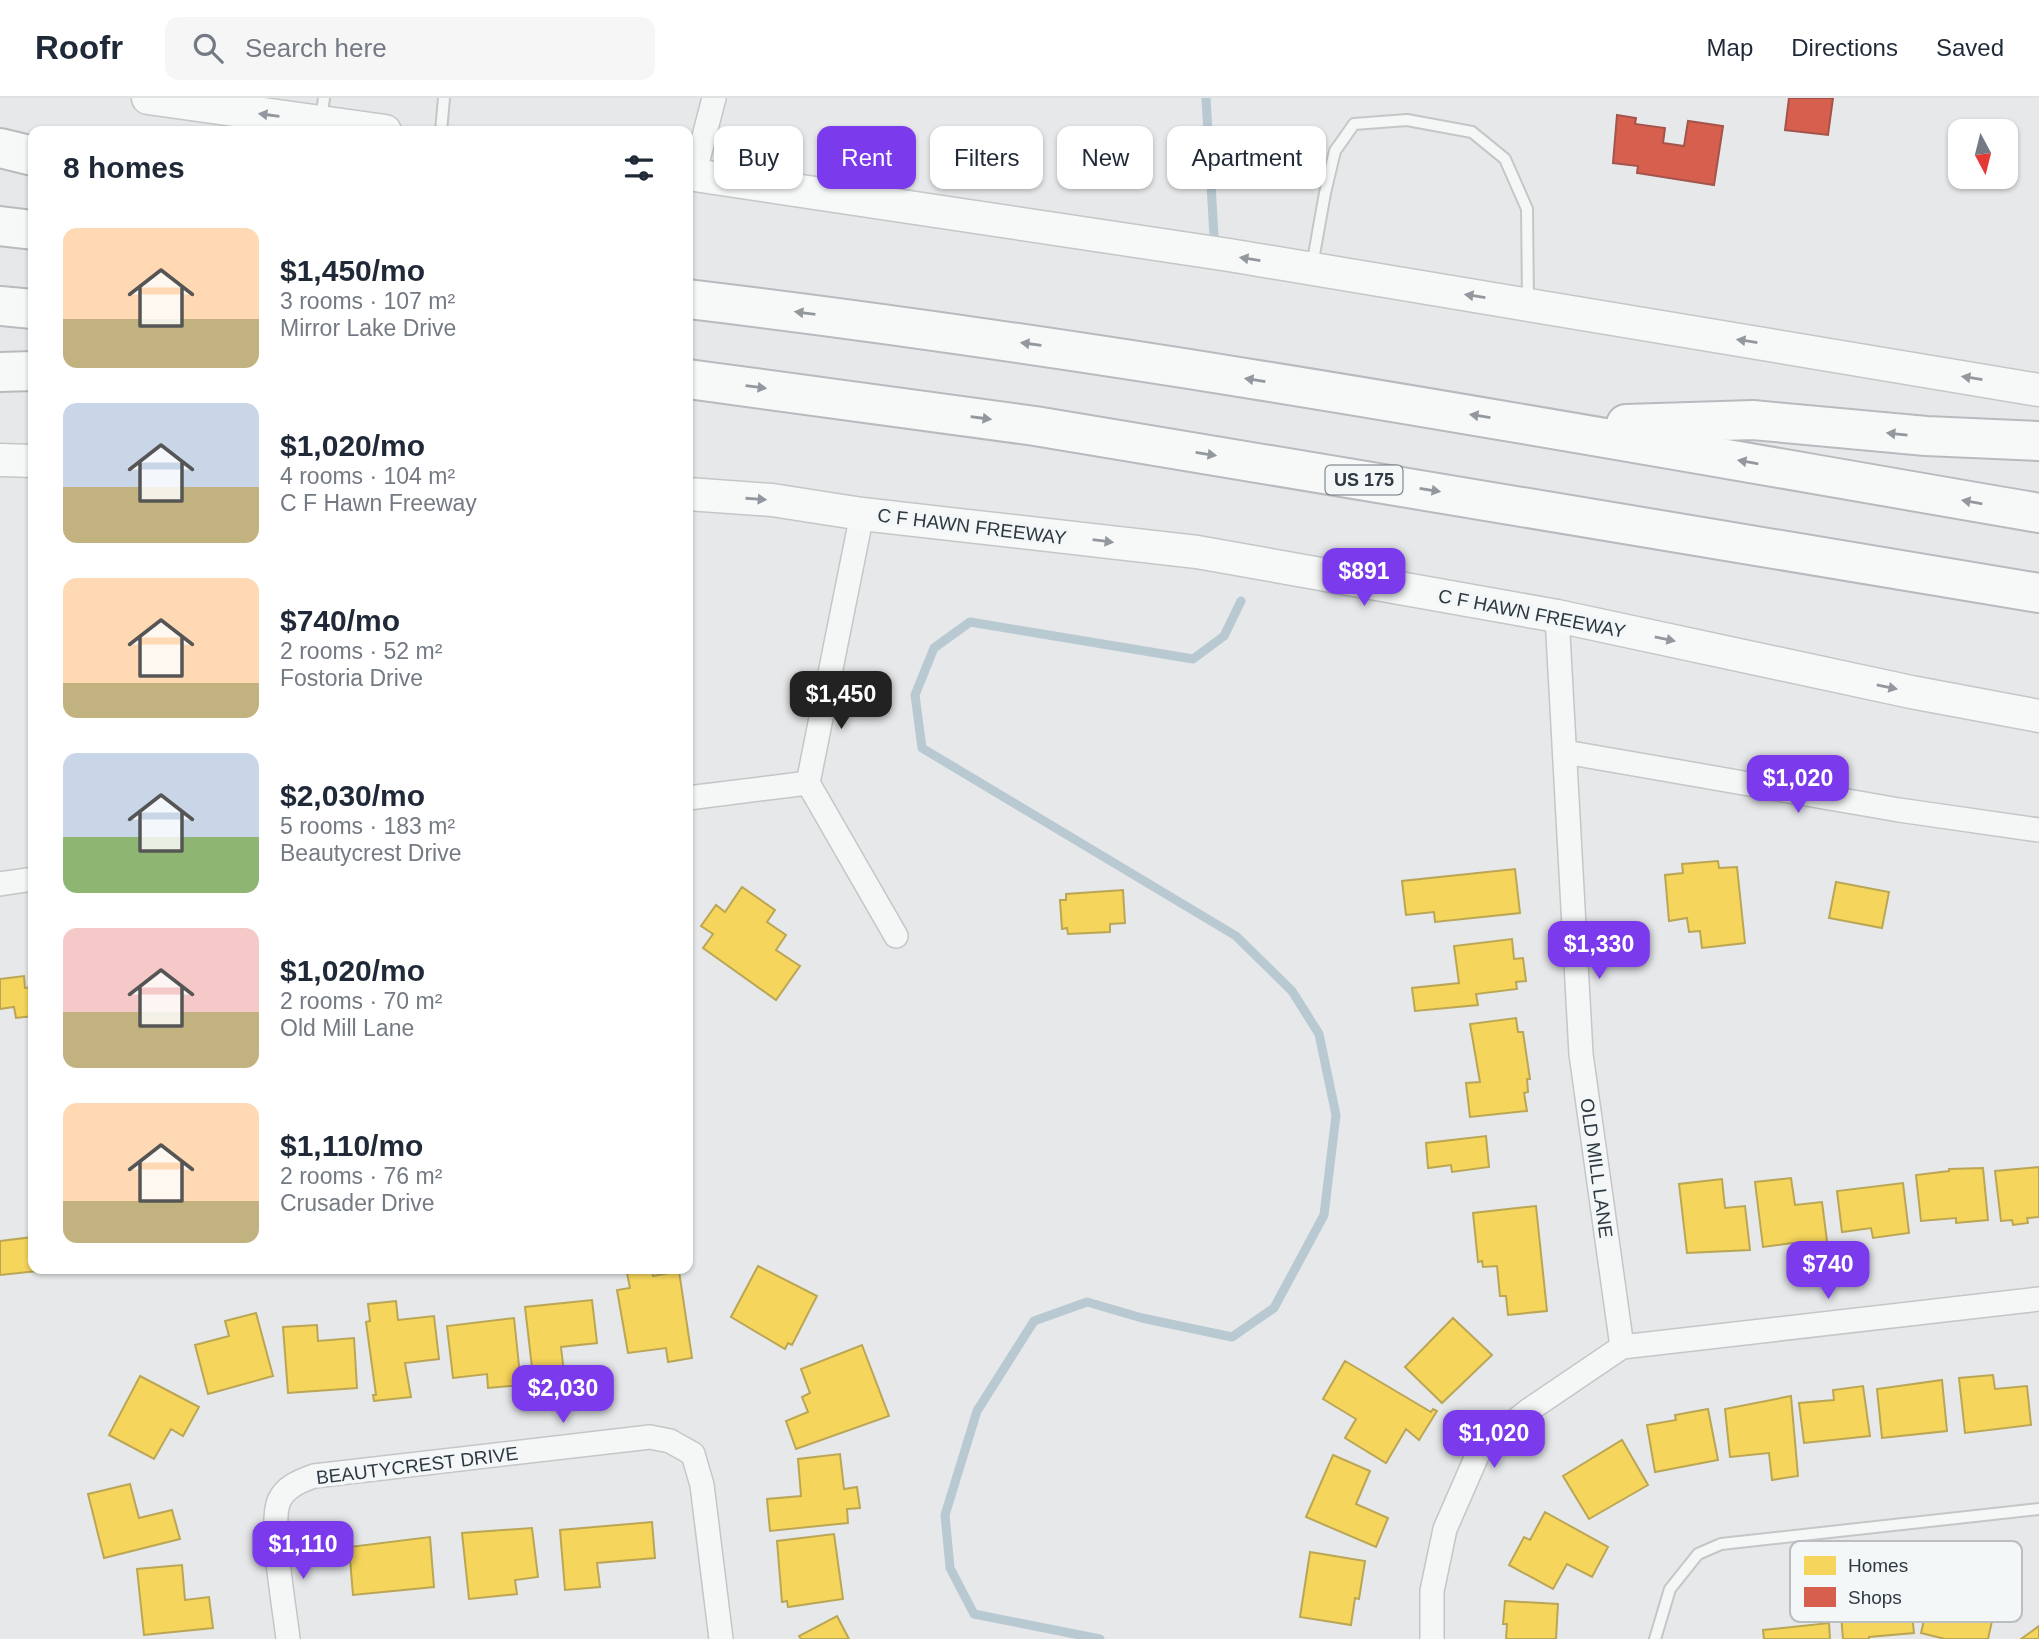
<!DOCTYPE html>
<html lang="en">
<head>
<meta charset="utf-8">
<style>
	:root { --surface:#fff; --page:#f6f6f7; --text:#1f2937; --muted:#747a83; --line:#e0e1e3; --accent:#7c3aed }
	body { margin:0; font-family:Arial,sans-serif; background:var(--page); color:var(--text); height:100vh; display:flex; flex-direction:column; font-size:26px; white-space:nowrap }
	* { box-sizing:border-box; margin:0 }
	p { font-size:23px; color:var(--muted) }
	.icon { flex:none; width:38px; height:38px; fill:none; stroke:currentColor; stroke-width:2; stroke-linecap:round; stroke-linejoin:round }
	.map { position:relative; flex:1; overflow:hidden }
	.drawer { position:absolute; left:28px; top:28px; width:665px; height:1148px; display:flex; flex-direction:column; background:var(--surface); border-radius:14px; box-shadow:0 2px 5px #0004 }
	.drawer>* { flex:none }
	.banner { position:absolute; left:714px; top:28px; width:665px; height:63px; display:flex; gap:14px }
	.needle { width:46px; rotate:173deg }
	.controls { position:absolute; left:1948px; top:21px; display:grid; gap:14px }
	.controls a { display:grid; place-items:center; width:70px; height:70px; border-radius:14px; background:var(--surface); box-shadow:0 2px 5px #0004; font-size:35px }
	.price { position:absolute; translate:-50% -60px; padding:0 16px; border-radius:14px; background:var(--accent); color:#fff; font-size:23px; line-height:46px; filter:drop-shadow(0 2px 4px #0008) }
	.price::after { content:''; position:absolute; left:50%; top:42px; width:21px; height:16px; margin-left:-10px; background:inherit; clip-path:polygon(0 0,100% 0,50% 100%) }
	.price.active { background:#222; color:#fff }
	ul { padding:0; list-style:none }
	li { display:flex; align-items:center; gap:21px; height:175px; padding:0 35px }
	li span { display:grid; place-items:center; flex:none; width:196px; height:140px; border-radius:14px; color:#555 }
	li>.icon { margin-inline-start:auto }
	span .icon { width:84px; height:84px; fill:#fffc; stroke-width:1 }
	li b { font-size:30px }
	h2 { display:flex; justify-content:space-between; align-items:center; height:84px; padding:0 35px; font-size:30px }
	.chip { padding:0 24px; border-radius:14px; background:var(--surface); box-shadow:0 2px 5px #0004; font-size:24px; line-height:63px }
	.chip.active { background:var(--accent); color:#fff }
	header { display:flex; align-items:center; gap:42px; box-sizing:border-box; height:98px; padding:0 35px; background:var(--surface); border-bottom:2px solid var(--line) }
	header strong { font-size:33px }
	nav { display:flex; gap:38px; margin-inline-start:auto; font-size:24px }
	.search { width:490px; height:63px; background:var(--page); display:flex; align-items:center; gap:18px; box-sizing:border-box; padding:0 24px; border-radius:14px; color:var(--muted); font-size:26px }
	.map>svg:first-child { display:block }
	.homes { fill:#f6d55c; stroke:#baa654; stroke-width:2 }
	.shops { fill:#d6604d; stroke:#a4544a; stroke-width:2 }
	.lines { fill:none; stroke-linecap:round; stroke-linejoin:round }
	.stream { stroke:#b8c9d1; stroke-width:9 }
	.service-casing { stroke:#c4c6c8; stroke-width:14 }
	.minor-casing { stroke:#c4c6c8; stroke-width:26 }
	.secondary-casing { stroke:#c4c6c8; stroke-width:35 }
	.motorway-casing { stroke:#b8bbbe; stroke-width:42 }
	.service { stroke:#f5f6f6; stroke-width:10 }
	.minor { stroke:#f5f6f6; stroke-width:23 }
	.secondary { stroke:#f7f8f8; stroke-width:32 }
	.motorway { stroke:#f7f8f8; stroke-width:38 }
	.oneway { fill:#92989d }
	.labels { text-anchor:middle; stroke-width:7; stroke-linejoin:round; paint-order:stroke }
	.shield { fill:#f4f7f8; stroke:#697279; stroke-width:2 }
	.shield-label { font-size:18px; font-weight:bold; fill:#2e3942 }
	.street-label { font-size:19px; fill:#2e3942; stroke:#f4f7f8 }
	.key { fill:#f4f7f8; stroke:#b9bec1; stroke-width:2 }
	.key-label { font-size:19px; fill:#2e3942 }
</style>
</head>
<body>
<header>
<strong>Roofr</strong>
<div class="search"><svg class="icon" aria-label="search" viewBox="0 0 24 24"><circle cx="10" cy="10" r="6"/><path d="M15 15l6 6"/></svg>Search here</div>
<nav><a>Map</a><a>Directions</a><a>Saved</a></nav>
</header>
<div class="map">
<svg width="2039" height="1541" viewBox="0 0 2039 1541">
	<rect width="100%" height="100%" fill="#e6e8ea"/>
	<path class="homes" d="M 1718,763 L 1719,770 L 1737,769 L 1745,845 L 1702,850 L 1700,833 L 1689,834 L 1687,820 L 1669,823 L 1665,777 L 1683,775 L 1682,766 Z
		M 1515,771 L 1520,815 L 1435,824 L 1434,814 L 1406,817 L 1402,783 Z
		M 1836,784 L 1889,794 L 1882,830 L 1829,820 Z
		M 742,789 L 775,812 L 767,824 L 786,837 L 776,852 L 800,868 L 776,902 L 703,850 L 713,836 L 701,828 L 716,807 L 725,814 Z
		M 1123,792 L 1125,825 L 1110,826 L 1110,834 L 1068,836 L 1067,830 L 1062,831 L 1060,802 L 1066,802 L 1066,796 Z
		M 1512,841 L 1514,861 L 1523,860 L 1526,883 L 1516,884 L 1517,891 L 1476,896 L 1478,907 L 1415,913 L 1412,890 L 1459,885 L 1454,848 Z
		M 24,878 L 25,890 L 33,889 L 33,918 L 16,920 L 14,909 L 0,911 L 0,881 Z
		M 1516,920 L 1518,934 L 1523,934 L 1530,981 L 1527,981 L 1528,994 L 1524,995 L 1527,1013 L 1470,1019 L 1466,985 L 1480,984 L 1470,926 Z
		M 1486,1038 L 1489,1069 L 1452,1074 L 1451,1067 L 1428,1070 L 1426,1045 Z
		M 2039,1069 L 2039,1119 L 2027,1120 L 2028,1125 L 2013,1127 L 2012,1122 L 2001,1123 L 1995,1073 Z
		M 1983,1070 L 1988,1122 L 1956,1125 L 1956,1120 L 1921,1123 L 1916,1077 L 1949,1073 L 1949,1071 Z
		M 1791,1080 L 1795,1107 L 1822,1104 L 1828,1151 L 1794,1155 L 1793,1145 L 1763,1149 L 1755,1084 Z
		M 1722,1081 L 1725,1110 L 1745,1108 L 1750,1152 L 1687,1155 L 1679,1086 Z
		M 1903,1085 L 1909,1135 L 1873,1140 L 1871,1130 L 1842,1134 L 1837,1093 Z
		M 1536,1108 L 1547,1213 L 1508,1217 L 1506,1198 L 1500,1198 L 1497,1168 L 1483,1169 L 1482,1163 L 1478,1164 L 1473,1115 Z
		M 33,1139 L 33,1171 L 57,1171 L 0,1177 L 0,1143 Z
		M 758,1168 L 817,1198 L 792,1247 L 788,1245 L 785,1251 L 731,1219 Z
		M 652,1171 L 653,1178 L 679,1173 L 692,1260 L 668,1264 L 666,1250 L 628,1255 L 617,1192 L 630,1190 L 627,1175 Z
		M 592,1202 L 597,1245 L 561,1249 L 565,1284 L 534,1287 L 525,1209 Z
		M 396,1203 L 398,1222 L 434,1218 L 439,1261 L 405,1265 L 411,1299 L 374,1303 L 373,1297 L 376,1297 L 366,1224 L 370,1223 L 368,1206 Z
		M 256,1215 L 273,1278 L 208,1296 L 195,1247 L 229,1238 L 225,1223 Z
		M 514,1220 L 521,1287 L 488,1290 L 487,1276 L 453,1280 L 447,1228 Z
		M 1453,1220 L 1492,1257 L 1442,1305 L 1405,1269 Z
		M 317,1227 L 318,1243 L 354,1240 L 357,1290 L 288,1295 L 283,1229 Z
		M 862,1247 L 889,1318 L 796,1351 L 786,1323 L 808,1314 L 802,1299 L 810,1295 L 801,1271 Z
		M 1345,1263 L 1431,1314 L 1433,1311 L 1437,1313 L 1419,1342 L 1406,1331 L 1386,1365 L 1345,1340 L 1356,1321 L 1323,1301 Z
		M 1993,1277 L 1995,1291 L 2027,1288 L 2031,1327 L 1965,1335 L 1959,1280 Z
		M 140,1278 L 199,1309 L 183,1338 L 171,1331 L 154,1361 L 109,1337 Z
		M 1942,1282 L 1947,1333 L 1882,1340 L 1877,1291 Z
		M 1863,1288 L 1870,1338 L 1804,1345 L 1799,1305 L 1834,1302 L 1833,1292 Z
		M 1791,1298 L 1798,1378 L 1772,1382 L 1769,1355 L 1730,1359 L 1725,1311 Z
		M 1708,1311 L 1718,1362 L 1655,1374 L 1647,1327 L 1676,1322 L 1675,1317 Z
		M 1622,1342 L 1648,1387 L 1589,1421 L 1563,1378 Z
		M 840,1356 L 844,1391 L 857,1389 L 860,1410 L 847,1411 L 848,1425 L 770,1433 L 767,1401 L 801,1398 L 798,1361 Z
		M 1333,1357 L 1370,1373 L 1356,1406 L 1388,1420 L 1376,1449 L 1306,1419 Z
		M 130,1386 L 139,1420 L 172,1412 L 180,1441 L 104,1460 L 88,1396 Z
		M 1545,1414 L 1608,1449 L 1592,1479 L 1567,1466 L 1553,1491 L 1509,1467 L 1524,1439 L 1530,1442 Z
		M 652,1424 L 655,1460 L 597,1465 L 600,1489 L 565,1492 L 560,1432 Z
		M 532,1430 L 538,1479 L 515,1482 L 517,1496 L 469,1501 L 462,1435 Z
		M 834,1436 L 843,1501 L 788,1509 L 787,1503 L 782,1504 L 777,1443 Z
		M 430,1439 L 434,1489 L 353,1497 L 349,1449 Z
		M 1310,1454 L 1365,1463 L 1359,1501 L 1355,1500 L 1351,1527 L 1300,1519 Z
		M 1937,1464 L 2002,1478 L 1988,1541 L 1945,1541 L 1921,1535 Z
		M 182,1467 L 185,1502 L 209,1499 L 213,1530 L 144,1537 L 137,1471 Z
		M 1909,1487 L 1914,1535 L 1869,1539 L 1869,1541 L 1843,1541 L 1839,1493 Z
		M 1505,1503 L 1558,1506 L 1556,1541 L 1506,1541 L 1507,1526 L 1503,1526 Z
		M 837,1518 L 849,1541 L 801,1541 L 799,1538 Z
		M 1829,1525 L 1830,1541 L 1764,1541 L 1763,1532 Z
		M 2039,1528 L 2039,1541 L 2021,1541 Z"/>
	<path class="shops" d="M 1789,0 L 1833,0 L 1828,37 L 1785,32 Z
		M 1617,17 L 1636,20 L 1635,26 L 1665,30 L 1663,45 L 1684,48 L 1688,23 L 1723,28 L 1714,87 L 1637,75 L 1638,68 L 1613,65 Z"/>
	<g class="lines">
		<path class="stream" d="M 1206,0 L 1214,138
			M 1100,1541 L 974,1516 L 950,1470 L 945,1417 L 977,1313 L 1034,1223 L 1087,1204 L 1142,1220 L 1232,1239 L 1274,1210 L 1324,1117 L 1336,1017 L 1319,936 L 1292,893 L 1236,838 L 922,650 L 915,597 L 934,550 L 970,524 L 1193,561 L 1224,538 L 1241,503"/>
		<defs>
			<path id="service" d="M 321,22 L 324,0
				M 441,33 L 444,0
				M 1312,168 L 1325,95 L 1335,53 L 1354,26 L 1407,22 L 1472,34 L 1505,61 L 1527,111 L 1528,204
				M 1655,1541 L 1670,1491 L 1698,1456 L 1721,1446 L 2039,1411"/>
			<path id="minor" d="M 694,77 L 714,0
				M 862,416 L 808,685 L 896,838
				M 1557,518 L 1581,956 L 1622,1249
				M 1565,654 L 1899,712 L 2039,732
				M 688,700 L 808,685
				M 0,786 L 33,781
				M 288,1541 C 285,1512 269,1426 279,1403 C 285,1389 300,1383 314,1378 L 650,1339 L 670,1343 L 693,1356 L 702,1387 L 721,1541
				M 1432,1541 L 1432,1493 L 1445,1431 L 1480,1351 L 1529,1312 L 1622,1249 L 2039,1201"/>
			<path id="secondary" d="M 148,0 L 385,33
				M 688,76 L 1229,157 L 2039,292
				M 0,362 L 33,363
				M 688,396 L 772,402 L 862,416 L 1197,454 L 1557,518 L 1911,594 L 2039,618"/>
			<path id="motorway" d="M 0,50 L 33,58
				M 0,128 L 33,132
				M 688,201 C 1141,255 1590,338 2039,415
				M 0,208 L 33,211
				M 0,274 L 33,273
				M 688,281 L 1035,328 L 2039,495
				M 1626,326 L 1753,322 L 1926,338 L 2039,343"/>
		</defs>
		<use href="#service" class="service-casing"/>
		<use href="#minor" class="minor-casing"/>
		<use href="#secondary" class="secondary-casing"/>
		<use href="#motorway" class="motorway-casing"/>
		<use href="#service" class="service"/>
		<use href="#minor" class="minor"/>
		<use href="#secondary" class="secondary"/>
		<use href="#motorway" class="motorway"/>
	</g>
	<defs><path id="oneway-solid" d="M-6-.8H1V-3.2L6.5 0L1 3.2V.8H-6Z" transform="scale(1.75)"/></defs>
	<g class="oneway">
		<use href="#oneway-solid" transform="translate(269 17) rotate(-172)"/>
		<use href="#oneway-solid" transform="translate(1250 161) rotate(-171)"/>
		<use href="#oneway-solid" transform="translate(1475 198) rotate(-171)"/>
		<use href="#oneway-solid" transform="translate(805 215) rotate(-173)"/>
		<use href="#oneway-solid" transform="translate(1747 243) rotate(-171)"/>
		<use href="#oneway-solid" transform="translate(1031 246) rotate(-172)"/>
		<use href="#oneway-solid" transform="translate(1972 280) rotate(-171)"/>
		<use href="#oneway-solid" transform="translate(1255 282) rotate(-171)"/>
		<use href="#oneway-solid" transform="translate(756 289) rotate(7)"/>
		<use href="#oneway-solid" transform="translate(1480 318) rotate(-171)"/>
		<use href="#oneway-solid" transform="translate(981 320) rotate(8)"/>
		<use href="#oneway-solid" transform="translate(1897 336) rotate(-174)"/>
		<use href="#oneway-solid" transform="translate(1206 356) rotate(9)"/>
		<use href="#oneway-solid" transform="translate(1748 364) rotate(-170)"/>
		<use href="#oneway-solid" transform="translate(1430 392) rotate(9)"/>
		<use href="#oneway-solid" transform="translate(756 401) rotate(4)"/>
		<use href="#oneway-solid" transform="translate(1972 404) rotate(-170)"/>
		<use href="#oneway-solid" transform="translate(1103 443) rotate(7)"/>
		<use href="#oneway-solid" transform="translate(1665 541) rotate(12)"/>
		<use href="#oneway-solid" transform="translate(1887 589) rotate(12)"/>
	</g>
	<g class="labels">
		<rect class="shield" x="1325.5" y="367.5" width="77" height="29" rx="5"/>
		<g class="shield-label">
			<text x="1364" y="388">US 175</text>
		</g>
		<g class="street-label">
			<text transform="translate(972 428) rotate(7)" y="7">C F HAWN FREEWAY</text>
			<text transform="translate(1532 515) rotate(11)" y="7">C F HAWN FREEWAY</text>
			<text transform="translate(1597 1070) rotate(82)" y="7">OLD MILL LANE</text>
			<text transform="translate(417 1367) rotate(-7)" y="7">BEAUTYCREST DRIVE</text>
		</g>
	</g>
	<rect x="1790" y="1443" width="232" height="81" rx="10" class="key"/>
	<rect x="1804" y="1458" width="32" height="19" fill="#f6d55c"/>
	<rect x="1804" y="1489" width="32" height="20" fill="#d6604d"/>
	<g class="key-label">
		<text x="1848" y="1474">Homes</text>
		<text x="1848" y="1506">Shops</text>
	</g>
</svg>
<div class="controls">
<a><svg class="needle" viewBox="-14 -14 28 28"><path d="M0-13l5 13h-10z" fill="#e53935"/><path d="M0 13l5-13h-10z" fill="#747a83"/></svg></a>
</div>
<b class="price" style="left:1364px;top:510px">$891</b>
<b class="price active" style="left:841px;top:633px">$1,450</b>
<b class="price" style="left:1798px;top:717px">$1,020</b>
<b class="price" style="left:1599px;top:883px">$1,330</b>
<b class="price" style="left:1828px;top:1203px">$740</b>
<b class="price" style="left:563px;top:1327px">$2,030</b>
<b class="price" style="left:1494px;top:1372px">$1,020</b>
<b class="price" style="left:303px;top:1483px">$1,110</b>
<div class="banner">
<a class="chip">Buy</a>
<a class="chip active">Rent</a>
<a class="chip">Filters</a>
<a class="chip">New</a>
<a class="chip">Apartment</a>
</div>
<section class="drawer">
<h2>8 homes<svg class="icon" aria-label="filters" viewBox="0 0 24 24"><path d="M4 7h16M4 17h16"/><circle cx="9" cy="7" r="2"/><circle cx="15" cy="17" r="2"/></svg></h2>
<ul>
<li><span style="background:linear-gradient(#ffd9b3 65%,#c2b280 0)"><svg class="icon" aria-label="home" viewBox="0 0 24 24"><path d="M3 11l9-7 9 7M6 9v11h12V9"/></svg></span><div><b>$1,450/mo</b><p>3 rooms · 107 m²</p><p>Mirror Lake Drive</p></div></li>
<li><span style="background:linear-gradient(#c9d6e8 60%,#c2b280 0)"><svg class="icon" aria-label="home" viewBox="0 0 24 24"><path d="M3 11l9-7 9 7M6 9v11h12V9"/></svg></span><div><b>$1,020/mo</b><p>4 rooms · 104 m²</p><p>C F Hawn Freeway</p></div></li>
<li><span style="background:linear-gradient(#ffd9b3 75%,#c2b280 0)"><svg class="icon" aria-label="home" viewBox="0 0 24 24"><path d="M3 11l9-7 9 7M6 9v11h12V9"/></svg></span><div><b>$740/mo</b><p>2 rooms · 52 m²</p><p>Fostoria Drive</p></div></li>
<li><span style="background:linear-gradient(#c9d6e8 60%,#8fb573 0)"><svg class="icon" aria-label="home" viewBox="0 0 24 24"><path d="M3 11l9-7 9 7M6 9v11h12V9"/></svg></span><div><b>$2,030/mo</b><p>5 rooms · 183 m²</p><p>Beautycrest Drive</p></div></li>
<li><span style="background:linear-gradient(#f6c9c9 60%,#c2b280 0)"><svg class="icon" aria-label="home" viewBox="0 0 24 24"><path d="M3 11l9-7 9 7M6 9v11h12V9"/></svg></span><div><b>$1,020/mo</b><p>2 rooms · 70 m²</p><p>Old Mill Lane</p></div></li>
<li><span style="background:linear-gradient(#ffd9b3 70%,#c2b280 0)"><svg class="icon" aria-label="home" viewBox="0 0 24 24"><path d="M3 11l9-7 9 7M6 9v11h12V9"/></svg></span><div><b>$1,110/mo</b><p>2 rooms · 76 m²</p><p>Crusader Drive</p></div></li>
</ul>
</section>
</div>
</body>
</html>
